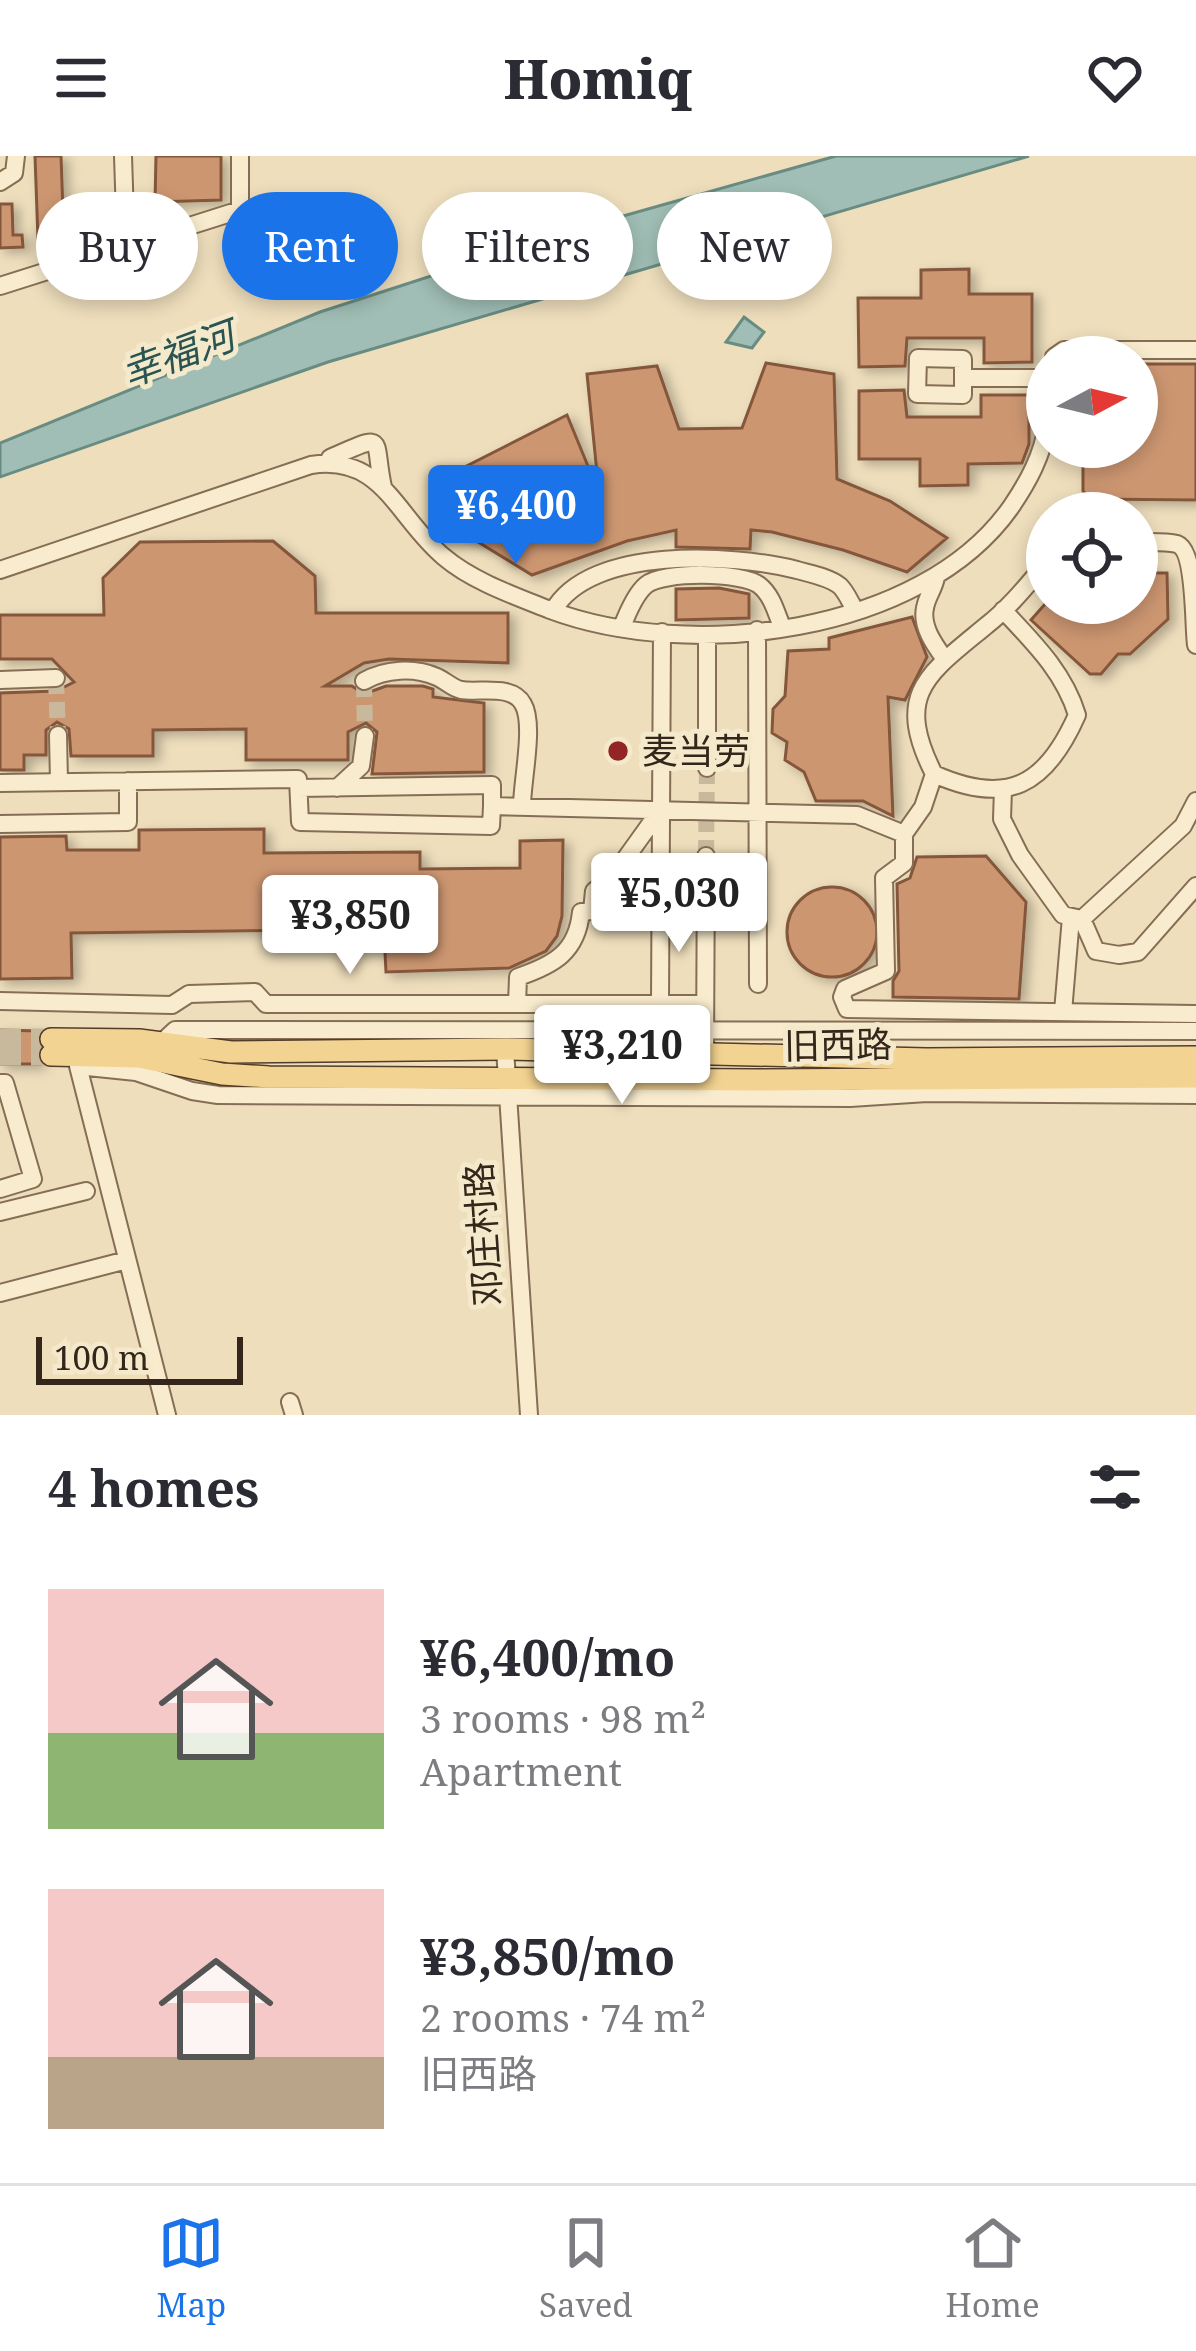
<!DOCTYPE html>
<html lang="en">
<head>
<meta charset="utf-8">
<style>
	:root { --surface:#fff; --page:#f7f7f7; --text:#2b2b33; --muted:#7c7c81; --line:#e1e1e2; --accent:#1a73e8 }
	body { margin:0; font-family:"Noto Serif","Noto Sans SC",serif; background:var(--page); color:var(--text); height:100vh; display:flex; flex-direction:column; font-size:45px; white-space:nowrap }
	* { box-sizing:border-box; margin:0 }
	p { font-size:39px; color:var(--muted) }
	.icon { flex:none; width:66px; height:66px; fill:none; stroke:currentColor; stroke-width:2; stroke-linecap:round; stroke-linejoin:round }
	.map { position:relative; height:1259px; overflow:hidden }
	.details { display:flex; flex-direction:column; background:var(--surface); flex:1 }
	.details>* { flex:none }
	.hud { position:absolute; left:36px; top:36px; width:1125px; height:108px; display:flex; gap:24px }
	.needle { width:78px; rotate:83deg }
	.fabs { position:absolute; left:1026px; top:180px; display:grid; gap:24px }
	.fabs a { display:grid; place-items:center; width:132px; height:132px; border-radius:50%; background:var(--surface); box-shadow:0 6px 18px #0003; font-size:60px }
	.scale { position:absolute; left:36px; bottom:30px; width:207px; box-sizing:border-box; padding-left:12px; border:6px solid #34261a; border-top:0; font-size:33px; line-height:42px; white-space:nowrap; color:#34261a; -webkit-text-stroke:9px #f5e9cb; paint-order:stroke }
	.price { position:absolute; translate:-50% -102px; padding:0 27px; border-radius:12px; background:#fff; color:#222; font-size:39px; line-height:78px; filter:drop-shadow(0 3px 6px #0008) }
	.price::after { content:''; position:absolute; left:50%; top:72px; width:36px; height:27px; margin-left:-18px; background:inherit; clip-path:polygon(0 0,100% 0,50% 100%) }
	.price.active { background:var(--accent); color:#fff }
	ul { padding:0; list-style:none }
	li { display:flex; align-items:center; gap:36px; height:300px; padding:0 48px }
	li span { display:grid; place-items:center; flex:none; width:336px; height:240px; border-radius:0px; color:#555 }
	li>.icon { margin-inline-start:auto }
	span .icon { width:144px; height:144px; fill:#fffc; stroke-width:1 }
	li b { font-size:51px }
	h2 { display:flex; justify-content:space-between; align-items:center; height:144px; padding:0 48px; font-size:51px }
	.tag { padding:0 42px; border-radius:54px; background:var(--surface); box-shadow:0 6px 18px #0003; font-size:42px; line-height:108px }
	.tag.active { background:var(--accent); color:#fff }
	header { display:flex; justify-content:space-between; align-items:center; height:156px; padding:0 48px; background:var(--surface); font-size:54px; font-weight:800 }
	.menu { display:flex; justify-content:space-around; align-items:center; height:168px; border-top:3px solid var(--line); background:var(--surface); font-size:33px; color:var(--muted) }
	.menu a { display:grid; justify-items:center; gap:6px }
	.menu .active { color:var(--accent) }
	.map>svg:first-child { display:block }
	.water { fill:#a0beb5; stroke:#688c82; stroke-width:3 }
	.building { fill:#cc9671; stroke:#84573b; stroke-width:3; filter:url(#shadow) }
	.lines { fill:none; stroke-linecap:round; stroke-linejoin:round }
	.minor-tunnel { stroke:#c9b99c; stroke-width:16; stroke-dasharray:16 8; stroke-linecap:butt }
	.major-tunnel { stroke:#c9b99c; stroke-width:21; stroke-dasharray:21 10; stroke-linecap:butt }
	.minor-casing { stroke:#856e55; stroke-width:20 }
	.major-casing { stroke:#523c2a; stroke-width:24 }
	.minor { stroke:#f9ecce; stroke-width:16 }
	.major { stroke:#f3d391; stroke-width:21 }
	.poi-dot { fill:#942527; stroke:#f5e9cb; stroke-width:4.5 }
	.labels { text-anchor:middle; stroke-width:10; stroke-linejoin:round; paint-order:stroke }
	.poi-label { font-size:36px; fill:#34261a; stroke:#f5e9cb; text-anchor:start }
	.street-label { font-size:36px; fill:#34261a; stroke:#f5e9cb }
	.water-label { font-size:39px; font-style:italic; fill:#295451; stroke:#f5e9cb }
</style>
</head>
<body>
<header><svg class="icon" aria-label="menu" viewBox="0 0 24 24"><path d="M4 6h16M4 12h16M4 18h16"/></svg>Homiq<svg class="icon" aria-label="heart" viewBox="0 0 24 24"><path d="M12 20l-8-8c-3-5 5-10 8-4 3-6 11-1 8 4z"/></svg></header>
<div class="map">
<svg width="1196" height="1259" viewBox="0 0 1196 1259">
	<defs>
		<filter id="shadow"><feDropShadow dx="6" dy="4" stdDeviation="6" flood-color="#0004"/></filter>
	</defs>
	<rect width="100%" height="100%" fill="#eedebc"/>
	<path class="water" d="M 836,0 L 1029,0 L 328,206 L 0,321 L 0,287 L 320,156 L 570,75 Z
		M 744,161 L 764,176 L 752,192 L 726,186 Z"/>
	<path class="building" d="M 35,0 L 61,0 L 64,83 L 38,84 Z
		M 156,0 L 221,0 L 221,44 L 155,46 Z
		M 0,48 L 12,48 L 13,79 L 22,79 L 23,91 L 0,92 Z
		M 969,113 L 969,138 L 1032,138 L 1032,206 L 984,207 L 984,182 L 907,182 L 905,210 L 859,211 L 858,142 L 921,142 L 921,114 Z
		M 766,207 L 834,218 L 837,323 L 890,345 L 947,382 L 907,416 L 843,394 L 772,376 L 751,374 L 750,393 L 676,391 L 676,374 L 627,385 L 532,419 L 452,370 L 441,323 L 567,259 L 599,337 L 587,218 L 657,210 L 679,273 L 742,272 Z
		M 1137,208 L 1196,208 L 1196,344 L 1091,343 L 1083,335 L 1083,291 L 1137,291 Z
		M 904,234 L 907,261 L 981,261 L 981,239 L 1029,239 L 1029,288 L 1022,307 L 968,308 L 968,329 L 920,330 L 920,303 L 859,303 L 859,235 Z
		M 273,385 L 315,420 L 316,457 L 508,457 L 508,507 L 389,503 L 364,507 L 325,530 L 352,530 L 364,538 L 386,530 L 423,530 L 433,533 L 433,541 L 484,547 L 484,616 L 372,618 L 377,576 L 366,567 L 348,576 L 348,604 L 246,604 L 246,573 L 153,574 L 153,600 L 71,600 L 69,573 L 57,566 L 46,574 L 46,599 L 24,599 L 24,614 L 0,614 L 0,537 L 56,535 L 74,526 L 52,503 L 0,503 L 0,459 L 104,459 L 103,422 L 140,386 Z
		M 1137,417 L 1167,417 L 1168,463 L 1130,498 L 1118,498 L 1101,518 L 1090,518 L 1031,464 L 1046,447 L 1137,447 Z
		M 719,432 L 749,438 L 749,462 L 676,464 L 676,433 Z
		M 912,461 L 927,501 L 905,544 L 888,541 L 893,660 L 863,645 L 816,645 L 804,616 L 785,604 L 787,586 L 772,577 L 773,553 L 785,540 L 788,495 L 829,493 L 829,482 Z
		M 264,673 L 264,697 L 420,696 L 420,713 L 520,712 L 520,685 L 563,684 L 562,760 L 557,780 L 546,795 L 509,812 L 386,816 L 384,777 L 374,753 L 317,753 L 317,774 L 71,777 L 72,822 L 0,823 L 0,681 L 66,680 L 67,694 L 139,694 L 139,674 Z
		M 986,700 L 1026,746 L 1019,843 L 893,841 L 893,825 L 899,815 L 897,728 L 910,722 L 917,701 Z
		M787 776a45 45 0 1 1 90 0a45 45 0 1 1-90 0Z
		M 0,874 L 39,875 L 36,900 L 40,908 L 0,908 Z"/>
	<g class="lines">
		<path class="minor-tunnel" d="M 56,522 L 58,579
			M 364,525 L 365,580
			M 706,700 L 707,612"/>
		<path class="major-tunnel" d="M 0,883 L 51,883
			M 0,899 L 51,899"/>
		<defs>
			<path id="minor" d="M 123,0 L 126,92
				M 0,26 L 14,17 L 16,0
				M 0,130 L 240,54 L 240,0
				M 1054,201 L 1064,194 L 1196,194
				M 918,202 L 963,203 L 963,239 L 917,238 Z
				M 963,222 L 1047,222
				M 330,302 C 389,276 372,281 383,331
				M 1137,386 C 1149,386 1165,385 1177,388 C 1196,395 1193,465 1196,489
				M 0,414 L 311,309 C 383,298 396,361 444,401 C 472,425 515,440 550,454 C 689,506 921,479 1011,351 C 1028,326 1043,299 1047,268
				M 936,421 C 934,433 927,440 925,452 C 921,470 934,488 944,502
				M 553,455 C 590,389 734,398 797,414 C 811,418 829,421 840,430 C 847,437 850,446 855,454
				M 622,471 C 627,458 635,438 646,429 C 663,415 742,416 759,429 C 772,439 776,456 782,471
				M 757,474 L 758,828
				M 0,524 L 56,522
				M 364,525 C 385,513 414,511 437,521 C 446,525 452,532 461,534 C 480,537 512,528 523,548 C 535,568 522,625 522,650
				M 58,579 L 59,626
				M 707,612 L 707,479
				M 934,618 C 1008,651 1046,629 1077,559 C 1064,516 1033,486 1003,454
				M 0,627 L 298,623 L 300,666 L 491,670 L 492,650 L 857,659 L 904,678 L 923,651 L 934,618 C 893,537 928,518 987,469 C 1010,451 1028,428 1047,406
				M 299,632 L 492,629 L 492,650
				M 337,632 L 361,610 L 365,580
				M 1003,633 L 1002,663 L 1020,699 L 1063,759 L 1082,763 L 1183,670 L 1196,645
				M 0,668 L 128,666 L 128,625
				M 904,678 L 904,707 L 884,722 L 886,815 L 845,833 L 842,841 L 847,853 L 1196,858
				M 1082,763 L 1096,795 L 1119,799 L 1138,796 L 1196,730
				M 0,845 L 172,849 L 189,838 L 255,836 L 266,848 L 705,848
				M 517,848 L 518,821 C 554,809 577,796 581,756 L 592,755 L 594,735 L 613,720 L 661,653
				M 660,848 L 662,476
				M 1063,856 L 1071,761
				M 161,887 L 175,874 L 1196,875
				M 505,893 L 529,1259
				M 705,898 L 706,700
				M 77,901 L 78,910 L 136,916 L 192,935 L 218,939 L 850,942 L 927,937 L 1196,939
				M 78,910 L 167,1259
				M 0,927 L 5,927 L 33,1023 L 0,1033
				M 0,1056 L 86,1035
				M 0,1137 L 127,1104
				M 290,1246 L 294,1259"/>
			<path id="major" d="M 51,883 L 139,884 L 231,896 L 505,893 L 927,903 L 1196,901
				M 51,899 L 139,901 L 222,918 L 269,921 L 759,924 L 1196,921"/>
		</defs>
		<use href="#minor" class="minor-casing"/>
		<use href="#major" class="major-casing"/>
		<use href="#minor" class="minor"/>
		<use href="#major" class="major"/>
	</g>
	<circle class="poi-dot" cx="618" cy="595" r="12"/>
	<g class="labels">
		<g class="poi-label">
			<text x="642" y="608">麦当劳</text>
		</g>
		<g class="street-label">
			<text transform="translate(838 889) rotate(-1)" y="13">旧西路</text>
			<text transform="translate(483 1078) rotate(-94)" y="13">邓庄村路</text>
		</g>
		<g class="water-label">
			<text transform="translate(178 198) rotate(-20)" y="14">幸福河</text>
		</g>
	</g>
</svg>
<div class="fabs">
<a><svg class="needle" viewBox="-14 -14 28 28"><path d="M0-13l5 13h-10z" fill="#e53935"/><path d="M0 13l5-13h-10z" fill="#7c7c81"/></svg></a>
<a><svg class="icon" aria-label="locate" viewBox="0 0 24 24"><circle cx="12" cy="12" r="6"/><path d="M12 2v4M12 18v4M2 12h4M18 12h4"/></svg></a>
</div>
<div class="scale">100 m</div>
<b class="price active" style="left:516px;top:411px">¥6,400</b>
<b class="price" style="left:679px;top:799px">¥5,030</b>
<b class="price" style="left:350px;top:821px">¥3,850</b>
<b class="price" style="left:622px;top:951px">¥3,210</b>
<div class="hud">
<a class="tag">Buy</a>
<a class="tag active">Rent</a>
<a class="tag">Filters</a>
<a class="tag">New</a>
</div>
</div>
<section class="details">
<h2>4 homes<svg class="icon" aria-label="filters" viewBox="0 0 24 24"><path d="M4 7h16M4 17h16"/><circle cx="9" cy="7" r="2"/><circle cx="15" cy="17" r="2"/></svg></h2>
<ul>
<li><span style="background:linear-gradient(#f6c9c9 60%,#8fb573 0)"><svg class="icon" aria-label="home" viewBox="0 0 24 24"><path d="M3 11l9-7 9 7M6 9v11h12V9"/></svg></span><div><b>¥6,400/mo</b><p>3 rooms · 98 m²</p><p>Apartment</p></div></li>
<li><span style="background:linear-gradient(#f6c9c9 70%,#b9a48a 0)"><svg class="icon" aria-label="home" viewBox="0 0 24 24"><path d="M3 11l9-7 9 7M6 9v11h12V9"/></svg></span><div><b>¥3,850/mo</b><p>2 rooms · 74 m²</p><p>旧西路</p></div></li>
</ul>
</section>
<nav class="menu">
<a class="active"><svg class="icon" aria-label="map" viewBox="0 0 24 24"><path d="M3 6l6-2 6 2 6-2v14l-6 2-6-2-6 2zM9 4v14M15 6v14"/></svg>Map</a>
<a><svg class="icon" aria-label="saved" viewBox="0 0 24 24"><path d="M7 4h10v16l-5-4-5 4z"/></svg>Saved</a>
<a><svg class="icon" aria-label="home" viewBox="0 0 24 24"><path d="M3 11l9-7 9 7M6 9v11h12V9"/></svg>Home</a>
</nav>
</body>
</html>
